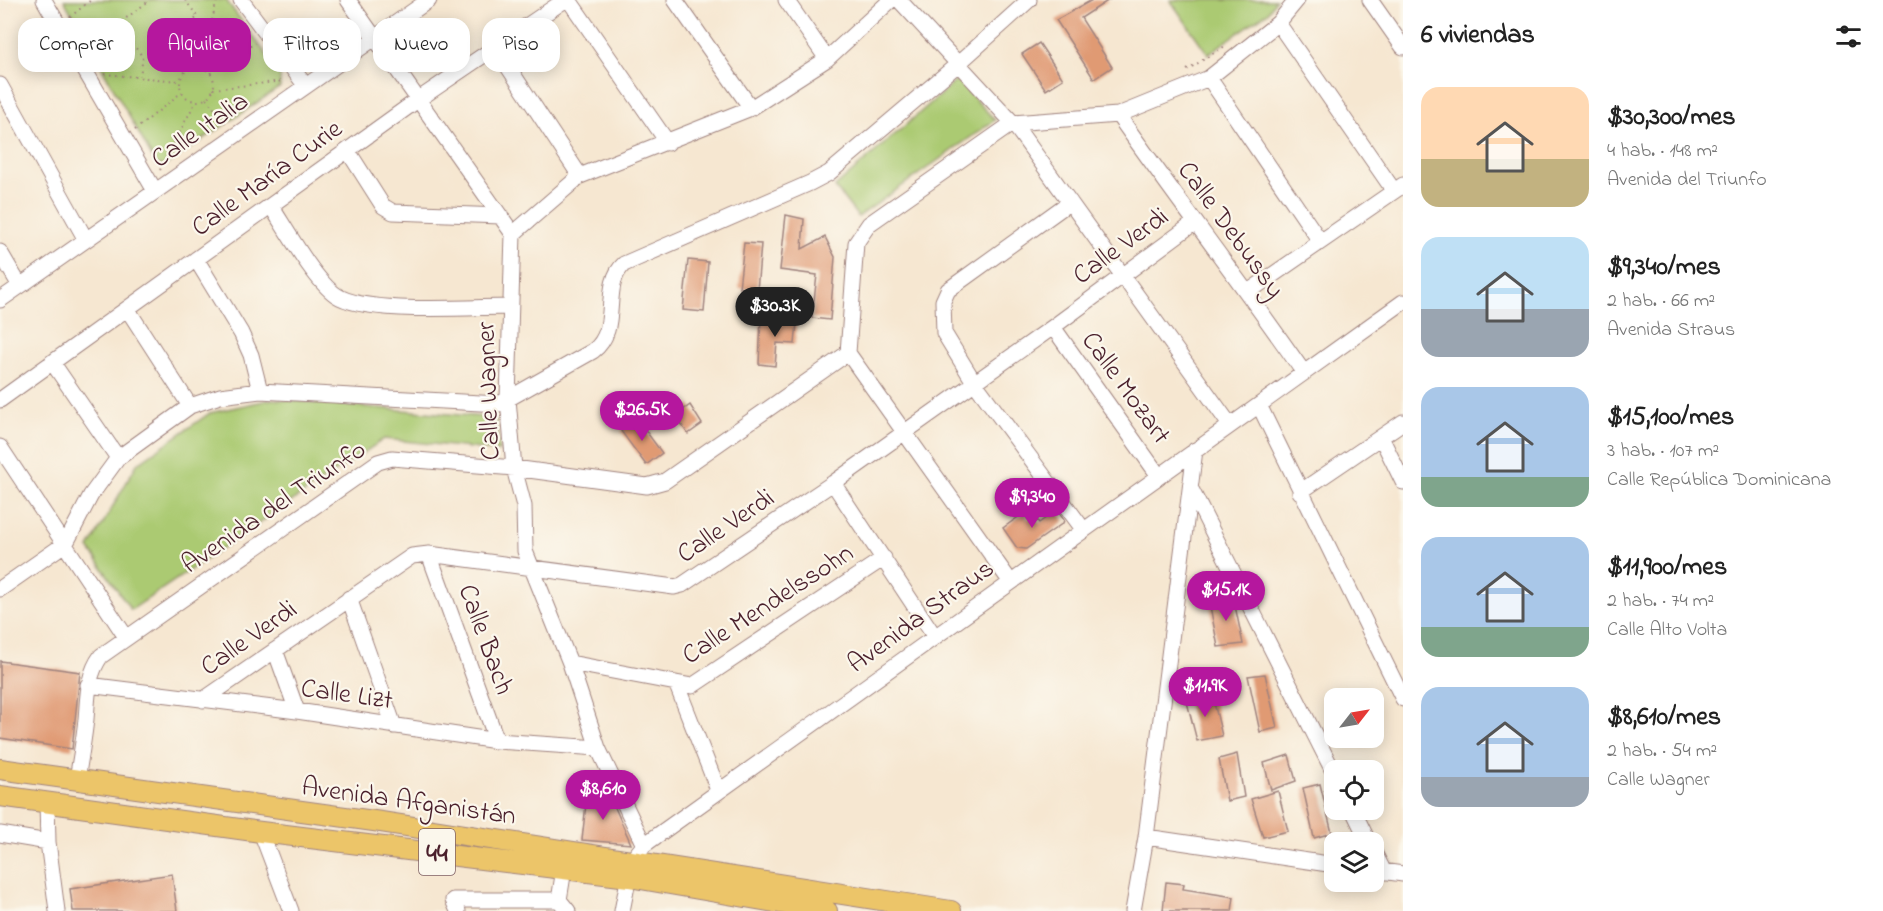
<!DOCTYPE html>
<html lang="es">
<head>
<meta charset="utf-8">
<style>
	:root { --surface:#fff; --page:#f6f6f6; --text:#222; --muted:#767676; --accent:#b5179e }
	body { margin:0; font-family:"Indie Flower",sans-serif; background:var(--page); color:var(--text); height:100vh; display:flex; flex-direction:column; font-size:22px; white-space:nowrap }
	* { box-sizing:border-box; margin:0 }
	p { font-size:20px; color:var(--muted) }
	.icon { flex:none; width:33px; height:33px; fill:none; stroke:currentColor; stroke-width:2; stroke-linecap:round; stroke-linejoin:round }
	.map { position:relative; flex:1; overflow:hidden }
	.panel { display:flex; flex-direction:column; background:var(--surface); width:480px }
	.panel>* { flex:none }
	.banner { position:absolute; left:18px; top:18px; width:570px; height:54px; display:flex; gap:12px }
	.needle { width:39px; rotate:59deg }
	.tools { position:absolute; left:1324px; top:688px; display:grid; gap:12px }
	.tools a { display:grid; place-items:center; width:60px; height:60px; border-radius:12px; background:var(--surface); box-shadow:0 3px 15px #0003; font-size:30px }
	.price { position:absolute; translate:-50% -51px; padding:0 14px; border-radius:21px; background:var(--accent); color:#fff; font-size:20px; line-height:39px; filter:drop-shadow(0 2px 3px #0008) }
	.price::after { content:''; position:absolute; left:50%; top:36px; width:18px; height:14px; margin-left:-9px; background:inherit; clip-path:polygon(0 0,100% 0,50% 100%) }
	.price.active { background:#222; color:#fff }
	ul { padding:0; list-style:none }
	li { display:flex; align-items:center; gap:18px; height:150px; padding:0 18px }
	li span { display:grid; place-items:center; flex:none; width:168px; height:120px; border-radius:18px; color:#555 }
	li>.icon { margin-inline-start:auto }
	span .icon { width:72px; height:72px; fill:#fffc; stroke-width:1 }
	li b { font-size:26px }
	h2 { display:flex; justify-content:space-between; align-items:center; height:72px; padding:0 18px; font-size:26px }
	.tag { padding:0 21px; border-radius:18px; background:var(--surface); box-shadow:0 3px 15px #0003; font-size:21px; line-height:54px }
	.tag.active { background:var(--accent); color:#fff }
	main { display:flex; flex:1; min-height:0 }
	.map>svg:first-child { display:block }
	.green { fill:#abca72; stroke:#7a744e; stroke-width:1.5 }
	.building { fill:#e09a73 }
	.lines { fill:none; stroke-linecap:round; stroke-linejoin:round }
	.minor-casing { stroke:#a0837e; stroke-width:17 }
	.major-casing { stroke:#a0837e; stroke-width:22 }
	.path { stroke:#a0837e; stroke-width:2; stroke-dasharray:1.5 4.5; stroke-linecap:butt }
	.minor { stroke:#fff; stroke-width:15 }
	.major { stroke:#ecc569; stroke-width:20 }
	.labels { text-anchor:middle; stroke-width:4.5; stroke-linejoin:round; paint-order:stroke }
	.shield { fill:#fbf7ec; stroke:#7f6065; stroke-width:1.5 }
	.shield-label { font-size:26px; font-weight:bold; fill:#4a1f2b }
	.street-label { font-size:27px; fill:#4a1f2b; stroke:#fbf7ec }
</style>
</head>
<body>
<main>
<div class="map">
<svg width="1403" height="911" viewBox="0 0 1403 911">
	<rect width="100%" height="100%" fill="#fbf7ec"/>
	<filter id="ink" filterUnits="userSpaceOnUse"><feTurbulence type="fractalNoise" baseFrequency=".0167" numOctaves="2"/><feDisplacementMap in="SourceGraphic" scale="12" xChannelSelector="R" yChannelSelector="G"/><feConvolveMatrix kernelMatrix="1 2 1 2 8 2 1 2 1" color-interpolation-filters="sRGB"/></filter>
	<filter id="wash" filterUnits="userSpaceOnUse"><feTurbulence type="fractalNoise" baseFrequency=".008" numOctaves="4" result="noise"/><feDisplacementMap in="SourceGraphic" scale="24" xChannelSelector="R" yChannelSelector="G"/><feGaussianBlur stdDeviation="1.35" result="paint"/><feColorMatrix in="noise" values="0 0 0 0 0 0 0 0 0 0 0 0 0 0 0 0 0 1.4 0 .05"/><feComposite in="paint" operator="in"/></filter>
	<g filter="url(#wash)">
		<rect width="100%" height="100%" fill="#f6e7d1"/>
		<path class="green" d="M 64,0 L 226,0 L 280,73 L 280,87 L 164,166 L 156,164 Z
			M 1170,0 L 1276,0 L 1268,12 L 1208,54 Z
			M 957,80 L 995,120 L 858,217 L 835,187 Z
			M 272,399 L 496,418 L 499,451 L 384,439 L 131,610 L 89,548 L 137,464 L 210,413 Z"/>
		<g id="blocks">
			<path class="building" d="M 1092,0 L 1109,0 L 1081,18 L 1112,67 L 1094,79 L 1056,20 Z
				M 1039,43 L 1063,79 L 1046,90 L 1022,54 Z
				M 786,215 L 804,219 L 802,249 L 825,237 L 835,257 L 830,320 L 812,318 L 817,275 L 780,270 Z
				M 744,243 L 761,244 L 757,291 L 739,288 Z
				M 688,260 L 708,262 L 704,312 L 683,310 Z
				M 761,318 L 797,322 L 795,344 L 777,343 L 775,366 L 759,364 Z
				M 690,405 L 702,424 L 688,434 L 675,416 Z
				M 637,419 L 662,453 L 646,465 L 621,431 Z
				M 1057,510 L 1064,520 L 1063,523 L 1026,549 L 1017,548 L 1003,528 L 1024,513 L 1028,519 L 1034,516 L 1039,523 Z
				M 1233,596 L 1243,644 L 1218,647 L 1209,601 Z
				M 0,661 L 80,672 L 72,749 L 0,738 Z
				M 1265,674 L 1277,728 L 1260,732 L 1248,676 Z
				M 1212,694 L 1222,736 L 1197,741 L 1187,702 Z
				M 1237,754 L 1244,797 L 1227,801 L 1219,759 Z
				M 1289,755 L 1296,781 L 1271,790 L 1264,763 Z
				M 1320,784 L 1332,833 L 1314,838 L 1303,788 Z
				M 1278,791 L 1288,831 L 1263,837 L 1251,799 Z
				M 609,794 L 631,844 L 582,840 L 587,795 Z
				M 172,874 L 177,911 L 73,911 L 70,889 Z
				M 1166,882 L 1184,884 L 1183,889 L 1234,897 L 1232,911 L 1163,911 Z"/>
		</g>
	</g>
	<g filter="url(#ink)">
		<use href="#blocks" fill-opacity="0" stroke="#a0837e" stroke-width="1.5"/>
		<g class="lines">
			<defs>
				<path id="minor" d="M 44,0 L 155,191
					M 241,0 L 305,85
					M 348,0 L 513,234 L 508,399 L 514,468 L 524,506 L 525,551 L 570,663 L 598,748 L 644,845
					M 569,0 L 668,143
					M 675,0 L 751,108
					M 786,0 L 827,59
					M 899,0 L 1013,123 L 1230,425
					M 1370,0 L 1403,47
					M 1278,23 L 1394,191
					M 495,47 L 580,176
					M 1209,78 L 1320,241
					M 0,85 L 86,240
					M 1118,115 C 1179,202 1244,286 1304,373
					M 348,151 L 383,206 L 393,212 L 501,216
					M 1070,202 L 948,290 L 943,301 L 944,333 L 974,382 L 1083,529
					M 271,206 C 286,229 314,280 336,295 C 365,315 472,307 510,307
					M 513,234 L 580,176 L 751,108 L 827,59 L 891,0
					M 0,252 L 20,286
					M 196,259 L 241,333 L 251,355 L 260,391
					M 1248,292 L 1403,185
					M 0,300 L 429,0
					M 128,310 L 190,406
					M 1053,327 L 1159,476
					M 848,353 L 1010,581
					M 52,362 L 118,458
					M 0,400 L 419,99 L 565,0
					M 1259,405 L 1403,699
					M 1381,437 L 1403,482
					M 0,447 L 126,637
					M 833,483 L 935,637
					M 1192,491 L 1335,775
					M 1300,492 L 1403,422
					M 429,554 L 497,741
					M 0,589 L 66,543 L 91,495 L 118,458 L 190,406 L 220,396 L 260,391 L 499,404 L 593,351 C 622,329 600,286 624,264 L 810,183 L 829,173 L 958,64 L 1029,0
					M 349,598 L 394,726
					M 275,650 L 297,711
					M 570,663 L 692,686 L 884,558
					M 676,683 L 718,790
					M 88,685 L 297,711 L 497,741 L 598,748
					M 203,700 L 412,556 L 429,554 L 674,587 L 682,585 L 833,483 L 1053,327 L 1194,223
					M 77,780 C 80,760 84,739 86,719 C 88,697 87,675 101,656 L 378,462 L 392,458 L 514,468 L 647,486 L 665,481 L 848,353 L 856,243 L 869,224 L 1013,123 L 1118,115 L 1209,78 L 1278,23 L 1297,0
					M 47,802 L 48,842 L 57,911
					M 1353,810 L 1369,843
					M 261,832 L 291,911
					M 0,834 L 48,842
					M 1146,837 L 1335,865
					M 1374,852 L 1384,872
					M 1374,870 L 1403,874
					M 559,900 L 564,869
					M 458,911 L 453,900 L 559,900 L 568,911
					M 622,911 L 632,860 L 644,845 L 1403,302
					M 1133,911 L 1146,837 L 1195,450"/>
				<path id="major" d="M 0,769 L 381,822 L 951,911
					M 0,796 L 261,832 L 629,877 L 827,911"/>
			</defs>
			<use href="#minor" class="minor-casing"/>
			<use href="#major" class="major-casing"/>
			<path class="path" d="M 185,0 L 198,17 L 165,43 L 187,70
				M 70,17 L 91,0
				M 117,25 L 143,57 L 140,76
				M 88,47 L 150,0
				M 201,67 L 217,0
				M180 84a17 17 0 1 1 34 0a17 17 0 1 1-34 0Z
				M 1187,70 L 1225,46
				M 210,73 L 255,43
				M 104,74 L 179,81
				M 213,89 L 284,81
				M 206,98 L 226,124
				M 135,130 L 182,92
				M 160,170 L 196,101"/>
			<use href="#minor" class="minor"/>
			<use href="#major" class="major"/>
		</g>
	</g>
	<g class="labels">
		<rect class="shield" x="419" y="829" width="36" height="46" rx="4.5"/>
		<g class="shield-label">
			<text x="437" y="861">44</text>
		</g>
		<g class="street-label">
			<text transform="translate(199 129) rotate(-35)" y="9">Calle Italia</text>
			<text transform="translate(266 177) rotate(-36)" y="9">Calle María Curie</text>
			<text transform="translate(1232 229) rotate(54)" y="9">Calle Debussy</text>
			<text transform="translate(1120 245) rotate(-36)" y="9">Calle Verdi</text>
			<text transform="translate(1127 387) rotate(54)" y="9">Calle Mozart</text>
			<text transform="translate(487 391) rotate(-92)" y="9">Calle Wagner</text>
			<text transform="translate(273 506) rotate(-34)" y="9">Avenida del Triunfo</text>
			<text transform="translate(725 525) rotate(-34)" y="9">Calle Verdi</text>
			<text transform="translate(767 603) rotate(-33)" y="9">Calle Mendelssohn</text>
			<text transform="translate(920 615) rotate(-36)" y="9">Avenida Straus</text>
			<text transform="translate(248 637) rotate(-35)" y="9">Calle Verdi</text>
			<text transform="translate(487 639) rotate(70)" y="9">Calle Bach</text>
			<text transform="translate(347 693) rotate(8)" y="9">Calle Lizt</text>
			<text transform="translate(409 800) rotate(8)" y="9">Avenida Afganistán</text>
		</g>
	</g>
</svg>
<div class="tools">
<a><svg class="needle" viewBox="-14 -14 28 28"><path d="M0-13l5 13h-10z" fill="#e53935"/><path d="M0 13l5-13h-10z" fill="#767676"/></svg></a>
<a><svg class="icon" aria-label="locate" viewBox="0 0 24 24"><circle cx="12" cy="12" r="6"/><path d="M12 2v4M12 18v4M2 12h4M18 12h4"/></svg></a>
<a><svg class="icon" aria-label="layers" viewBox="0 0 24 24"><path d="M12 4l9 5-9 5-9-5zM3 14l9 5 9-5"/></svg></a>
</div>
<b class="price active" style="left:775px;top:338px">$30.3K</b>
<b class="price" style="left:642px;top:442px">$26.5K</b>
<b class="price" style="left:1032px;top:529px">$9,340</b>
<b class="price" style="left:1226px;top:622px">$15.1K</b>
<b class="price" style="left:1205px;top:718px">$11.9K</b>
<b class="price" style="left:603px;top:821px">$8,610</b>
<div class="banner">
<a class="tag">Comprar</a>
<a class="tag active">Alquilar</a>
<a class="tag">Filtros</a>
<a class="tag">Nuevo</a>
<a class="tag">Piso</a>
</div>
</div>
<section class="panel">
<h2>6 viviendas<svg class="icon" aria-label="filters" viewBox="0 0 24 24"><path d="M4 7h16M4 17h16"/><circle cx="9" cy="7" r="2"/><circle cx="15" cy="17" r="2"/></svg></h2>
<ul>
<li><span style="background:linear-gradient(#ffd9b3 60%,#c2b280 0)"><svg class="icon" aria-label="home" viewBox="0 0 24 24"><path d="M3 11l9-7 9 7M6 9v11h12V9"/></svg></span><div><b>$30,300/mes</b><p>4 hab. · 148 m²</p><p>Avenida del Triunfo</p></div></li>
<li><span style="background:linear-gradient(#bfe0f5 60%,#9aa5b1 0)"><svg class="icon" aria-label="home" viewBox="0 0 24 24"><path d="M3 11l9-7 9 7M6 9v11h12V9"/></svg></span><div><b>$9,340/mes</b><p>2 hab. · 66 m²</p><p>Avenida Straus</p></div></li>
<li><span style="background:linear-gradient(#a9c7e8 75%,#7fa58c 0)"><svg class="icon" aria-label="home" viewBox="0 0 24 24"><path d="M3 11l9-7 9 7M6 9v11h12V9"/></svg></span><div><b>$15,100/mes</b><p>3 hab. · 107 m²</p><p>Calle República Dominicana</p></div></li>
<li><span style="background:linear-gradient(#a9c7e8 75%,#7fa58c 0)"><svg class="icon" aria-label="home" viewBox="0 0 24 24"><path d="M3 11l9-7 9 7M6 9v11h12V9"/></svg></span><div><b>$11,900/mes</b><p>2 hab. · 74 m²</p><p>Calle Alto Volta</p></div></li>
<li><span style="background:linear-gradient(#a9c7e8 75%,#9aa5b1 0)"><svg class="icon" aria-label="home" viewBox="0 0 24 24"><path d="M3 11l9-7 9 7M6 9v11h12V9"/></svg></span><div><b>$8,610/mes</b><p>2 hab. · 54 m²</p><p>Calle Wagner</p></div></li>
</ul>
</section>
</main>
</body>
</html>
